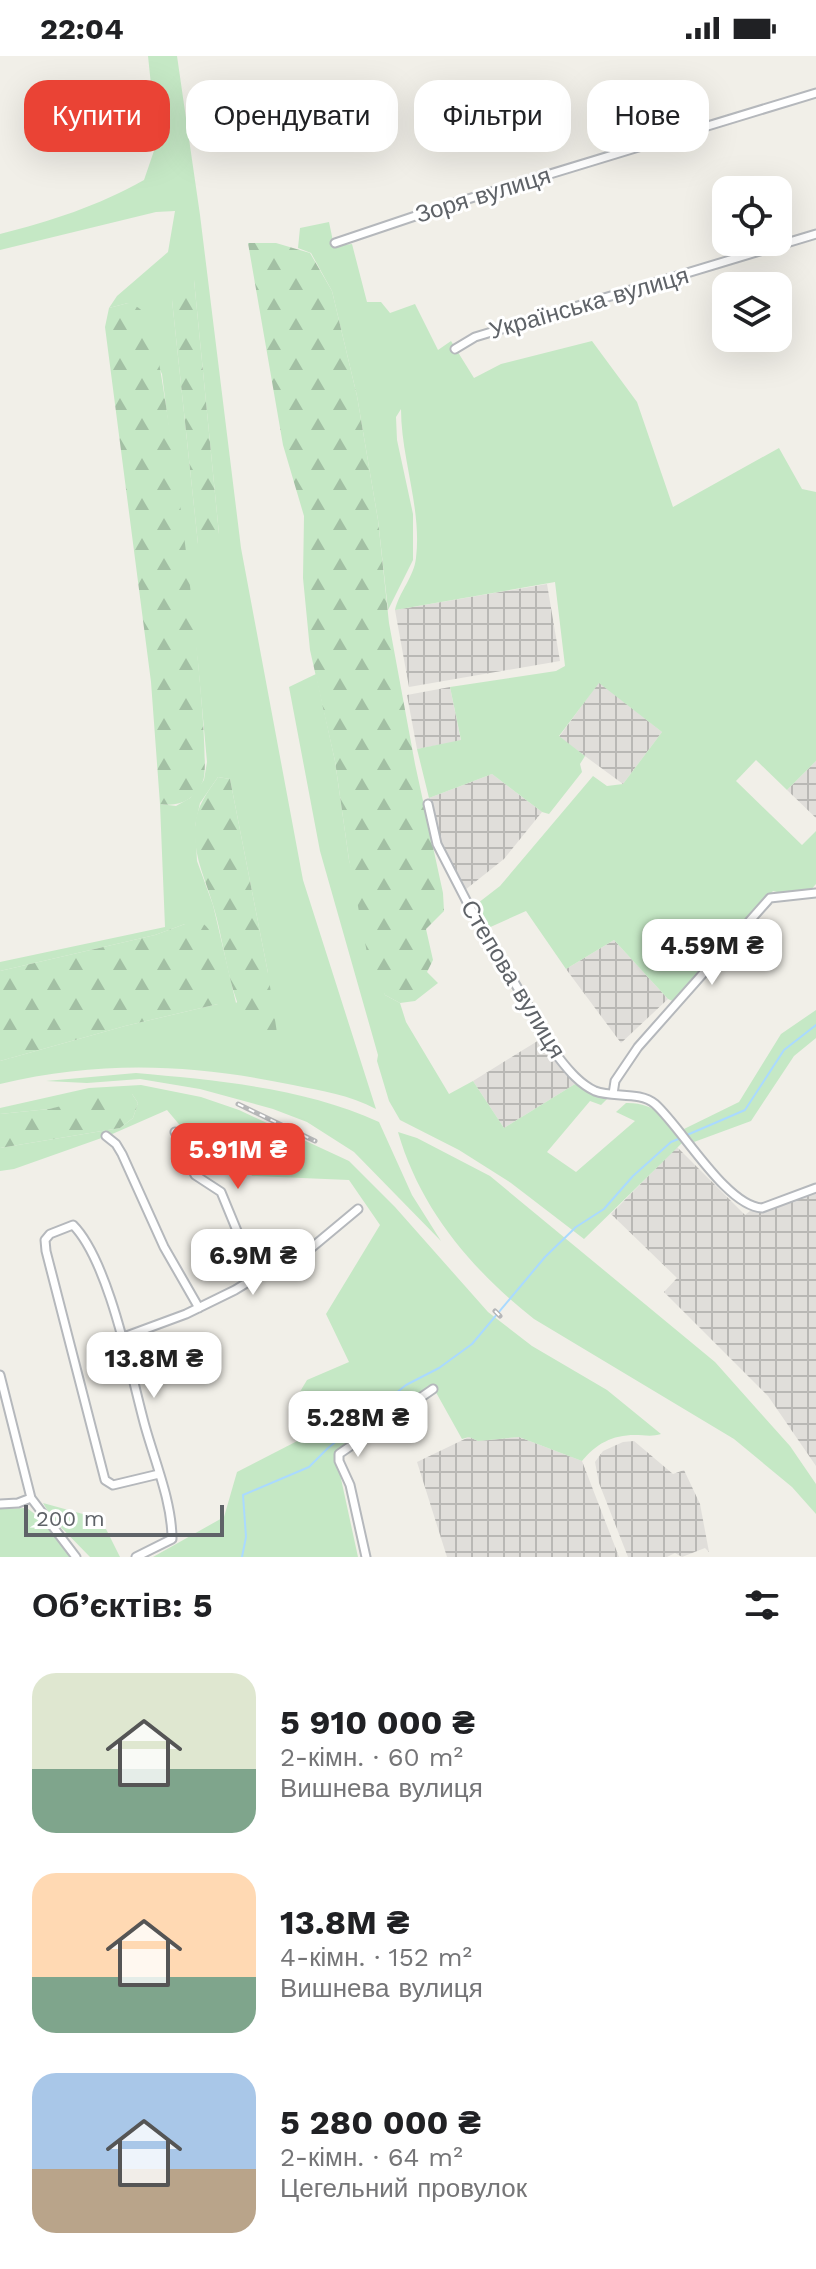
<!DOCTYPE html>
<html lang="uk">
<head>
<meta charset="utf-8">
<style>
	:root { --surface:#fff; --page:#f2f2f2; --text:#202124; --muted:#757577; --accent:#ea4335 }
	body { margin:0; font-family:"Work Sans",sans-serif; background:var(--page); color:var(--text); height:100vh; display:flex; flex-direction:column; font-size:30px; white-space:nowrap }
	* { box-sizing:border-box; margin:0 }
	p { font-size:26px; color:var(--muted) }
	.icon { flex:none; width:44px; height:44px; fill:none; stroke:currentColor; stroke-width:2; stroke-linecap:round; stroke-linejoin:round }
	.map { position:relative; height:1501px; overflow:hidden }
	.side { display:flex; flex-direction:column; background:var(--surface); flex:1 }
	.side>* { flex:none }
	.top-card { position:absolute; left:24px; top:24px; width:768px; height:72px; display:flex; gap:16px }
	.controls { position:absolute; left:712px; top:120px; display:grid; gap:16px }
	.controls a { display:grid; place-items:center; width:80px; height:80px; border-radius:16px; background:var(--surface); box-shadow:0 8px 32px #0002; font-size:40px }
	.scale { position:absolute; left:24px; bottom:20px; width:200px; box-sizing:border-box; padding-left:8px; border:4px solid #5f6368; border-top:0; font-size:22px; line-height:28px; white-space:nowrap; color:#5f6368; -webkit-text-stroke:6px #fff; paint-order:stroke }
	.price { position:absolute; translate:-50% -68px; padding:0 18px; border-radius:16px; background:#fff; color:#222; font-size:26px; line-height:52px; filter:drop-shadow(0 2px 4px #0008) }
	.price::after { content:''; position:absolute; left:50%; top:48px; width:24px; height:18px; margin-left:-12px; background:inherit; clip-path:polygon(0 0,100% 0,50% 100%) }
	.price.active { background:var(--accent); color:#fff }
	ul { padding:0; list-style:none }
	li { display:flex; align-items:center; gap:24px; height:200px; padding:0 32px }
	li span { display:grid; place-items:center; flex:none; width:224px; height:160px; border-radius:24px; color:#555 }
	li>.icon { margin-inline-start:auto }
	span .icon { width:96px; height:96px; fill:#fffc; stroke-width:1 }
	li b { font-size:34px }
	h2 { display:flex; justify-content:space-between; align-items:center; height:96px; padding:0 32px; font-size:34px }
	.pill { padding:0 28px; border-radius:24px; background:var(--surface); box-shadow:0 8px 32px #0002; font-size:28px; line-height:72px }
	.pill.active { background:var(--accent); color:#fff }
	.status { display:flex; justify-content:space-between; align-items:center; height:56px; padding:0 40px; background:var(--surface); direction:ltr }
	.status svg { height:22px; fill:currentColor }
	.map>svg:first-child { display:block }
	.industrial { fill:url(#industrial-grid) }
	.green { fill:#c5e8c5; fill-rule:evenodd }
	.forest { fill:url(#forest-firs) }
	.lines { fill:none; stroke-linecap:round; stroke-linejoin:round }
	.stream { stroke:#aadaff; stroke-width:2 }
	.minor-casing { stroke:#b5b8bc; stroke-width:11 }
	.minor { stroke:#fff; stroke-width:7 }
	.rail-casing { stroke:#b6b7b8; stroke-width:5 }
	.rail { stroke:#fff; stroke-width:2; stroke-dasharray:6; stroke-linecap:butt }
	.labels { text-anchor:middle; stroke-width:6; stroke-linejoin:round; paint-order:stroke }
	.street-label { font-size:24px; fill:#5f6368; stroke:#fff }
</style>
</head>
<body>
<div class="status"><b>22:04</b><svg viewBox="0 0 49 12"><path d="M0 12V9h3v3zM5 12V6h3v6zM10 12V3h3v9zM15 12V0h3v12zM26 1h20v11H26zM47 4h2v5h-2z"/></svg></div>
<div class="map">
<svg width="816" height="1501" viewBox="0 0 816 1501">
	<defs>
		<pattern id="industrial-grid" width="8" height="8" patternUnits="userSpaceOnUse" patternTransform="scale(2)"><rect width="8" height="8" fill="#e0deda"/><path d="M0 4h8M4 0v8" fill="none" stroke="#b9b8b5"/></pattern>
		<pattern id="forest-firs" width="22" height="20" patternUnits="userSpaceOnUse" patternTransform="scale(2)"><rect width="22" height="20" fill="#c5e8c5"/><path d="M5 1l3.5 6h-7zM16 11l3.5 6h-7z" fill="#a3c0a4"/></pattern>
	</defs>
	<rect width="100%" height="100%" fill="#f1efe8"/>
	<path class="industrial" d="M 547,528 L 560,605 L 409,631 L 395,554 Z
		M 599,626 L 662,676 L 623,728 L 559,681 Z
		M 450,631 L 461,685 L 417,693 L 407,639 Z
		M 816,705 L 816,762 L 787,734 Z
		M 492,718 L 542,756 L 504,803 L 465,834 L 439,787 L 429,742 Z
		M 614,884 L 668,943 L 621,987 L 566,913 Z
		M 544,981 L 557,1005 L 575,1028 L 504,1072 L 473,1025 Z
		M 677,1091 L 745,1159 L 750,1155 L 763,1156 L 816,1135 L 816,1410 L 768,1340 L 664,1236 L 677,1222 L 611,1158 Z
		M 469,1381 L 478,1385 L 519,1381 L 582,1405 L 619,1501 L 447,1501 L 417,1406 Z
		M 634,1385 L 673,1418 L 684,1414 L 700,1448 L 709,1496 L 705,1492 L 682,1501 L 675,1497 L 667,1501 L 628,1501 L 599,1427 L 595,1406 L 603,1395 L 623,1386 Z"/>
	<path class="green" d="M 148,0 L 177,0 L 200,159 L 241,492 L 303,824 L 376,1053 C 350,1039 322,1035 293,1029 C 192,1008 102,1004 0,1028 L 0,1005 L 125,970 L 218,948 L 185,868 L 155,879 L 0,915 L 0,906 L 165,871 L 160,748 L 176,750 L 190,742 L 204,724 L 207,706 L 198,607 L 162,318 L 128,247 L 109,252 L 117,240 L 168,196 L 175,155 L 156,156 L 0,194 L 0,178 C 51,165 98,150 144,124 L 157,86 ZM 194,224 L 219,478 L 198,488 L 172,244 ZM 218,721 L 230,723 L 268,917 L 236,947 L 213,849 L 197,805 L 195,770 L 200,747 Z
		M 329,166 L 334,190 L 352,188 L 367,246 L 381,246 L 390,257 L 415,248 L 438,294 L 451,285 L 474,322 L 501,308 L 592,285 L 637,346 L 673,451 L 779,392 L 802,433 L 816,436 L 816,705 L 787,734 L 756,704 L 736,725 L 802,789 L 816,775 L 816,828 L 809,836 L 781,837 L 773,835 L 675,946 L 668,943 L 614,884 L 566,913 L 526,855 L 486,873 L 475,856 L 478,847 L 500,830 L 593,720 L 607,730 L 623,728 L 662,676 L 599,627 L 559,680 L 585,700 L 580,708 L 582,716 L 549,758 L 542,756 L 492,718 L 429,742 L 417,693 L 461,684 L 450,631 L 556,615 L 565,610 L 555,526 L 395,554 C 399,536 414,521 416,502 C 422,453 401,402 401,353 L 396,361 L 397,384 L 413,458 L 413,504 L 388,554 L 378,464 L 357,340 L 332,235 L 311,197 L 298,192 L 300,172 Z
		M 316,618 L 335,705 L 349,804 L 385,939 L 400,947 L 406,966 L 449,1038 L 473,1025 L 504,1072 L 575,1028 L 593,1038 L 608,1042 L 601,1049 L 590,1045 L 547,1096 L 576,1116 L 635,1065 L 616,1056 L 626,1047 C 654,1046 669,1063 682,1087 L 584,1183 L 511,1127 L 459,1094 L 400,1064 L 389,1045 L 377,1005 L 378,999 L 320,795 L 289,631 Z
		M 816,954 L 816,982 L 794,1000 L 751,1065 L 694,1086 L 684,1073 L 739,1046 L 781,978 Z
		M 136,1017 C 215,1024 306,1032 379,1066 L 412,1139 L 441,1185 L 354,1096 L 307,1066 L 273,1053 L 200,1033 L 140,1023 L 87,1027 L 46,1025 Z
		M 141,1029 L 201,1041 L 239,1054 L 349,1105 L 395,1151 L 488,1256 L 532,1290 L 607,1334 L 661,1378 C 652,1381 644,1379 635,1379 C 612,1379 596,1388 582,1405 L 519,1381 L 478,1385 L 469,1381 L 462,1383 L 433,1331 L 335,1395 L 358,1501 L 153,1501 L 224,1461 L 237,1416 L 307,1380 L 292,1349 L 307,1324 L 349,1306 L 326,1258 L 380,1169 L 349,1124 L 252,1120 L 225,1073 L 183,1073 L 167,1054 L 110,1079 L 14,1113 L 0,1115 L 0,1092 L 120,1072 L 133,1062 L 138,1047 L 132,1038 L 49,1053 L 0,1058 L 0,1052 L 89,1032 Z
		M 398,1076 L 417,1082 L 490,1120 L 715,1306 L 790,1390 L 816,1428 L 816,1458 L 792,1431 L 734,1383 L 534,1263 C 472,1214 420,1153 398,1076 Z
		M 43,1447 L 101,1463 L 120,1501 L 90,1501 L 52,1462 Z
		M 27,1452 L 45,1466 L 77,1501 L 0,1501 L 0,1453 Z"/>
	<path class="forest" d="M 248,187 L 276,187 L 310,197 L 332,235 L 357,340 L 378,464 L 389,567 L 415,708 L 443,837 L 444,855 L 426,873 L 433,904 L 427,916 L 438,927 L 415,945 L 400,947 L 385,939 L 368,902 L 349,804 L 335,705 L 310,594 L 303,522 L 304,460 L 283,389 Z
		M 189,220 L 194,224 L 219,478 L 219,491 L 210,498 L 202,496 L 198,488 L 172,244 L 174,228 L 179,222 Z
		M 128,247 C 139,251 145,255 150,266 C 165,306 215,699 203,725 C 194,744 180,751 160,748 L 151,626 L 105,271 L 109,252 Z
		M 218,721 L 230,723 L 268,917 L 277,977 L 247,968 C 227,931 225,888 213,849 C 205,822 193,799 195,771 C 196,751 207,737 218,721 Z
		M 201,866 C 224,881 217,924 218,948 L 125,970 L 0,1005 L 0,915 L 155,879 L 185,868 Z
		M 118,1036 L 132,1038 L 138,1047 L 133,1062 L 120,1072 L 0,1092 L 0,1058 L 49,1053 Z"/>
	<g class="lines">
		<path class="stream" d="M 687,1079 L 745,1054 L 784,994 L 816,969
			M 242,1501 L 246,1481 L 243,1439 L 309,1411 L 328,1392 L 406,1329 L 439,1312 L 472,1288 L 545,1201 L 576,1171 L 604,1153 L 633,1120 L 671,1086 L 681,1082"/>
		<defs>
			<path id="minor" d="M 335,187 L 445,150 L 816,37
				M 455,293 L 475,281 L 816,178
				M 428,748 L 437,788 L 468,848 L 559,1002 C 569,1015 580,1028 595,1035 C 613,1042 640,1035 655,1048 C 682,1072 726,1150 762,1152 L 816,1132
				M 613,1038 L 615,1025 L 638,991 L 770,842 L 816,837
				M 175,1076 L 195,1119 L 221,1136 L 256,1221
				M 106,1080 L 116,1088 L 122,1098 L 164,1191 L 199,1252
				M 121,1282 L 186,1258 L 235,1234 L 281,1206 L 310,1193 L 358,1153
				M 0,1319 L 31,1442 L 76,1501
				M 0,1448 L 18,1447 L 31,1442
				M 136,1501 L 172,1483 C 172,1446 155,1406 145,1370 C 131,1319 109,1205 73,1169 L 50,1178 L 45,1184 L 46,1195 L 105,1424 L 113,1429 L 159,1418
				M 366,1501 L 350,1429 L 339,1405 L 339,1398 L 433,1333"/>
		</defs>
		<use href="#minor" class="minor-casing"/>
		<use href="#minor" class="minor"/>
		<defs>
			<path id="rail" d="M 238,1048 L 315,1085
				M 495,1255 L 500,1260"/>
		</defs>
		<use href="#rail" class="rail-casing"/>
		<use href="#rail" class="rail"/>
	</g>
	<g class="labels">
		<g class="street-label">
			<text transform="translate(483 139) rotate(-17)" y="8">Зоря вулиця</text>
			<text transform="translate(589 247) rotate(-16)" y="8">Українська вулиця</text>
			<text transform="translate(513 923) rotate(59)" y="8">Степова вулиця</text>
		</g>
	</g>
</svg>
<div class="controls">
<a><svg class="icon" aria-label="locate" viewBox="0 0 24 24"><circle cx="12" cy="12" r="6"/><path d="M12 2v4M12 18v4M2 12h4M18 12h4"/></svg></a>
<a><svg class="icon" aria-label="layers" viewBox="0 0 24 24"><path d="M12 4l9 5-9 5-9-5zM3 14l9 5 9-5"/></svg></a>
</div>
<div class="scale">200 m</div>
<b class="price" style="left:712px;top:931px">4.59M ₴</b>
<b class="price active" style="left:238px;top:1135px">5.91M ₴</b>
<b class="price" style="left:253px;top:1241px">6.9M ₴</b>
<b class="price" style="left:154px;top:1344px">13.8M ₴</b>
<b class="price" style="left:358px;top:1403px">5.28M ₴</b>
<div class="top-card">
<a class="pill active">Купити</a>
<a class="pill">Орендувати</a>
<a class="pill">Фільтри</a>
<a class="pill">Нове</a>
</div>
</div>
<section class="side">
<h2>Об’єктів: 5<svg class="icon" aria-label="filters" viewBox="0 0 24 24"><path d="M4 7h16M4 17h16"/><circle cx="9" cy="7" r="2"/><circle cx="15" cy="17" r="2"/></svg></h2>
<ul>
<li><span style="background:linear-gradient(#dfe7d0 60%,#7fa58c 0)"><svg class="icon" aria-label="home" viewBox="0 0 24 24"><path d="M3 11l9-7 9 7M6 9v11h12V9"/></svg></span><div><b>5 910 000 ₴</b><p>2-кімн. · 60 m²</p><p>Вишнева вулиця</p></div></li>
<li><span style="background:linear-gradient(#ffd9b3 65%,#7fa58c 0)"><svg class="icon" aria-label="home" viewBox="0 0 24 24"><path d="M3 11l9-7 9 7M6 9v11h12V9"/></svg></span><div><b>13.8M ₴</b><p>4-кімн. · 152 m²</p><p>Вишнева вулиця</p></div></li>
<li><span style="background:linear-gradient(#a9c7e8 60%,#b9a48a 0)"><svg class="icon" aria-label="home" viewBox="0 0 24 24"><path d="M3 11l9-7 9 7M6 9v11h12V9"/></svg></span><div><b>5 280 000 ₴</b><p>2-кімн. · 64 m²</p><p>Цегельний провулок</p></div></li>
</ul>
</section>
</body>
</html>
